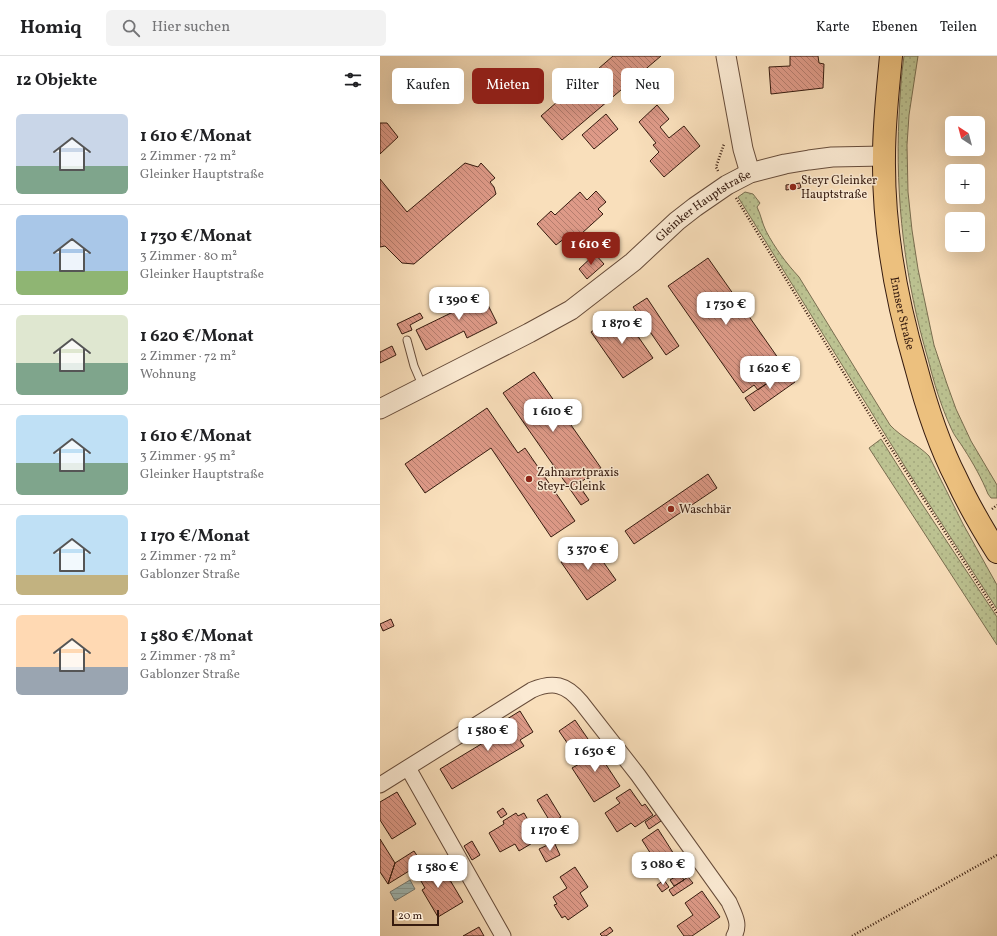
<!DOCTYPE html>
<html lang="de">
<head>
<meta charset="utf-8">
<style>
	:root { --surface:#fff; --page:#f2f2f2; --text:#202124; --muted:#757577; --line:#e0e0e0; --accent:#8f2418 }
	body { margin:0; font-family:Vollkorn,serif; background:var(--page); color:var(--text); height:100vh; display:flex; flex-direction:column; font-size:15px; white-space:nowrap }
	* { box-sizing:border-box; margin:0 }
	p { font-size:13px; color:var(--muted) }
	.icon { flex:none; width:22px; height:22px; fill:none; stroke:currentColor; stroke-width:2; stroke-linecap:round; stroke-linejoin:round }
	.map { position:relative; flex:1; overflow:hidden }
	.drawer { display:flex; flex-direction:column; background:var(--surface); width:380px }
	.drawer>* { flex:none }
	.banner { position:absolute; left:12px; top:12px; width:380px; height:36px; display:flex; gap:8px }
	.needle { width:26px; rotate:324deg }
	.controls { position:absolute; left:565px; top:60px; display:grid; gap:8px }
	.controls a { display:grid; place-items:center; width:40px; height:40px; border-radius:6px; background:var(--surface); box-shadow:0 4px 16px #0002; font-size:20px }
	.scale { position:absolute; left:12px; bottom:10px; width:47px; box-sizing:border-box; padding-left:4px; border:2px solid #361b0f; border-top:0; font-size:11px; line-height:14px; white-space:nowrap; color:#361b0f; -webkit-text-stroke:3px #fbead3; paint-order:stroke }
	.price { position:absolute; translate:-50% -34px; padding:0 9px; border-radius:8px; background:#fff; color:#222; font-size:13px; line-height:26px; filter:drop-shadow(0 1px 2px #0008) }
	.price::after { content:''; position:absolute; left:50%; top:24px; width:12px; height:9px; margin-left:-6px; background:inherit; clip-path:polygon(0 0,100% 0,50% 100%) }
	.price.current { background:var(--accent); color:#fff }
	ul { padding:0; list-style:none }
	li { display:flex; align-items:center; gap:12px; height:100px; padding:0 16px }
	li+li { border-top:1px solid var(--line) }
	li span { display:grid; place-items:center; flex:none; width:112px; height:80px; border-radius:6px; color:#555 }
	li>.icon { margin-inline-start:auto }
	span .icon { width:48px; height:48px; fill:#fffc; stroke-width:1 }
	li b { font-size:17px }
	h2 { display:flex; justify-content:space-between; align-items:center; height:48px; padding:0 16px; font-size:17px }
	.pill { padding:0 14px; border-radius:6px; background:var(--surface); box-shadow:0 4px 16px #0002; font-size:14px; line-height:36px }
	.pill.current { background:var(--accent); color:#fff }
	header { display:flex; align-items:center; gap:24px; box-sizing:border-box; height:56px; padding:0 20px; background:var(--surface); border-bottom:1px solid var(--line) }
	header strong { font-size:19px }
	nav { display:flex; gap:22px; margin-inline-start:auto; font-size:14px }
	.search { width:280px; height:36px; background:var(--page); display:flex; align-items:center; gap:10px; box-sizing:border-box; padding:0 14px; border-radius:6px; color:var(--muted); font-size:15px }
	main { display:flex; flex:1; min-height:0 }
	.map>svg:first-child { display:block }
	.grass { fill:url(#grass-dots); stroke:#796e50 }
	.water { fill:url(#water-rules); stroke:#767b74 }
	.building { fill:url(#building-back-hatch); stroke:#361b0f }
	.lines { fill:none; stroke-linecap:round; stroke-linejoin:round }
	.service-casing { stroke:#674c3a; stroke-width:9 }
	.minor-casing { stroke:#674c3a; stroke-width:17 }
	.tertiary-casing { stroke:#674c3a; stroke-width:21 }
	.primary-casing { stroke:#361b0f; stroke-width:24 }
	.path { stroke:#361b0f; stroke-width:2.5; stroke-dasharray:1 2; stroke-linecap:butt }
	.service { stroke:#fbead3; stroke-width:7 }
	.minor { stroke:#fbead3; stroke-width:15 }
	.tertiary { stroke:#fbead3; stroke-width:19 }
	.primary { stroke:#ecc07e; stroke-width:22 }
	.poi-dot { fill:#8f2418; stroke:#fbead3; stroke-width:1.5 }
	.labels { text-anchor:middle; stroke-width:3; stroke-linejoin:round; paint-order:stroke }
	.poi-label { font-size:12px; fill:#361b0f; stroke:#fbead3; text-anchor:start }
	.street-label { font-size:12px; fill:#361b0f; stroke:#fbead3 }
</style>
</head>
<body>
<header>
<strong>Homiq</strong>
<div class="search"><svg class="icon" aria-label="search" viewBox="0 0 24 24"><circle cx="10" cy="10" r="6"/><path d="M15 15l6 6"/></svg>Hier suchen</div>
<nav><a>Karte</a><a>Ebenen</a><a>Teilen</a></nav>
</header>
<main>
<section class="drawer">
<h2>12 Objekte<svg class="icon" aria-label="filters" viewBox="0 0 24 24"><path d="M4 7h16M4 17h16"/><circle cx="9" cy="7" r="2"/><circle cx="15" cy="17" r="2"/></svg></h2>
<ul>
<li><span style="background:linear-gradient(#c9d6e8 65%,#7fa58c 0)"><svg class="icon" aria-label="home" viewBox="0 0 24 24"><path d="M3 11l9-7 9 7M6 9v11h12V9"/></svg></span><div><b>1 610 €/Monat</b><p>2 Zimmer · 72 m²</p><p>Gleinker Hauptstraße</p></div></li>
<li><span style="background:linear-gradient(#a9c7e8 70%,#8fb573 0)"><svg class="icon" aria-label="home" viewBox="0 0 24 24"><path d="M3 11l9-7 9 7M6 9v11h12V9"/></svg></span><div><b>1 730 €/Monat</b><p>3 Zimmer · 80 m²</p><p>Gleinker Hauptstraße</p></div></li>
<li><span style="background:linear-gradient(#dfe7d0 60%,#7fa58c 0)"><svg class="icon" aria-label="home" viewBox="0 0 24 24"><path d="M3 11l9-7 9 7M6 9v11h12V9"/></svg></span><div><b>1 620 €/Monat</b><p>2 Zimmer · 72 m²</p><p>Wohnung</p></div></li>
<li><span style="background:linear-gradient(#bfe0f5 60%,#7fa58c 0)"><svg class="icon" aria-label="home" viewBox="0 0 24 24"><path d="M3 11l9-7 9 7M6 9v11h12V9"/></svg></span><div><b>1 610 €/Monat</b><p>3 Zimmer · 95 m²</p><p>Gleinker Hauptstraße</p></div></li>
<li><span style="background:linear-gradient(#bfe0f5 75%,#c2b280 0)"><svg class="icon" aria-label="home" viewBox="0 0 24 24"><path d="M3 11l9-7 9 7M6 9v11h12V9"/></svg></span><div><b>1 170 €/Monat</b><p>2 Zimmer · 72 m²</p><p>Gablonzer Straße</p></div></li>
<li><span style="background:linear-gradient(#ffd9b3 65%,#9aa5b1 0)"><svg class="icon" aria-label="home" viewBox="0 0 24 24"><path d="M3 11l9-7 9 7M6 9v11h12V9"/></svg></span><div><b>1 580 €/Monat</b><p>2 Zimmer · 78 m²</p><p>Gablonzer Straße</p></div></li>
</ul>
</section>
<div class="map">
<svg width="617" height="880" viewBox="0 0 617 880">
	<defs>
		<pattern id="grass-dots" width="8" height="8" patternUnits="userSpaceOnUse"><rect width="8" height="8" fill="#bcc291"/><path d="M2 2h.1M6 6h.1" fill="none" stroke="#a2a67c" stroke-width="1.8" stroke-linecap="round"/></pattern>
		<pattern id="water-rules" width="6" height="5" patternUnits="userSpaceOnUse"><rect width="6" height="5" fill="#a0bbb8"/><path d="M0 2.5h6" fill="none" stroke="#8aa09d"/></pattern>
		<pattern id="building-back-hatch" width="6" height="6" patternUnits="userSpaceOnUse"><rect width="6" height="6" fill="#de9a88"/><path d="M-1 5l2 2M0 0l6 6M5-1l2 2" fill="none" stroke="#b57d6e"/></pattern>
	</defs>
	<rect width="100%" height="100%" fill="#f9dfbb"/>
	<filter id="stains"><feTurbulence type="fractalNoise" baseFrequency=".005" numOctaves="4"/><feColorMatrix values="0 0 0 0 .2 0 0 0 0 .09 0 0 0 0 .02 0 0 0 .5 -.17"/></filter>
	<radialGradient id="worn" r=".72"><stop offset=".6" stop-color="#630" stop-opacity="0"/><stop offset="1" stop-color="#630" stop-opacity=".3"/></radialGradient>
	<path class="grass" d="M 524,0 L 538,0 L 529,59 L 527,89 L 528,136 L 532,174 L 538,213 L 554,289 L 567,328 L 576,353 L 591,385 L 617,429 L 617,442 L 611,442 L 608,438 C 602,423 593,407 584,393 C 580,386 574,380 571,372 C 561,350 554,327 548,303 C 525,225 515,142 519,60 C 520,40 521,20 524,0 Z
		M 365,136 L 373,138 L 380,147 L 377,151 C 381,159 382,167 386,175 C 395,192 406,207 419,221 L 510,369 C 521,381 537,388 549,400 L 583,468 L 617,529 L 617,553 L 529,417 L 358,141 Z
		M 501,383 L 540,445 L 617,561 L 617,589 L 489,392 Z"/>
	<path class="water" d="M 30,824 L 35,833 L 15,845 L 10,836 Z"/>
	<path class="building" d="M 233,0 L 281,0 L 182,84 L 161,60 L 202,24 L 203,26 Z
		M 410,0 L 438,0 L 439,7 L 444,8 L 443,32 L 391,38 L 389,11 L 410,10 Z
		M 277,49 L 289,63 L 280,71 L 289,82 L 304,70 L 320,90 L 284,121 L 270,105 L 279,96 L 273,89 L 276,87 L 259,66 Z
		M 226,58 L 238,73 L 214,93 L 202,79 Z
		M 0,67 L 7,67 L 18,81 L 0,98 Z
		M 85,107 L 98,111 L 101,107 L 115,122 L 110,126 L 114,131 L 116,138 L 34,208 L 22,207 L 5,190 L 0,191 L 0,123 L 27,156 Z
		M 420,127 L 421,132 L 406,134 L 406,129 Z
		M 216,135 L 226,146 L 218,153 L 223,158 L 190,188 L 185,182 L 176,189 L 157,168 L 171,155 L 175,159 L 200,136 L 207,144 Z
		M 215,198 L 224,208 L 207,223 L 199,213 Z
		M 328,202 L 403,309 L 389,318 L 393,323 L 378,334 L 374,329 L 363,337 L 288,230 Z
		M 101,235 L 117,267 L 87,282 L 84,275 L 46,294 L 36,274 L 73,256 L 70,250 Z
		M 267,242 L 299,290 L 286,299 L 253,251 Z
		M 241,256 L 273,302 L 243,322 L 211,276 Z
		M 40,257 L 43,262 L 30,269 L 32,274 L 22,278 L 17,268 Z
		M 12,290 L 16,299 L 0,307 L 0,296 Z
		M 407,314 L 415,326 L 374,355 L 365,342 Z
		M 154,316 L 221,412 L 198,428 L 209,444 L 201,449 L 123,337 Z
		M 107,352 L 138,397 L 145,392 L 195,465 L 171,481 L 111,392 L 45,437 L 25,408 Z
		M 328,418 L 337,432 L 254,488 L 245,475 Z
		M 209,486 L 236,524 L 207,544 L 181,506 Z
		M 11,563 L 14,570 L 3,575 L 0,568 Z
		M 140,655 L 153,676 L 140,684 L 144,690 L 72,733 L 60,713 L 131,670 L 127,663 Z
		M 195,664 L 208,683 L 192,694 L 179,675 Z
		M 216,687 L 226,702 L 223,704 L 240,730 L 214,746 L 192,712 L 201,707 L 196,700 Z
		M 250,733 L 262,750 L 265,748 L 273,759 L 255,771 L 251,767 L 237,776 L 225,757 L 240,747 L 236,742 Z
		M 17,736 L 36,768 L 12,783 L 0,764 L 0,746 Z
		M 167,738 L 181,761 L 171,767 L 157,744 Z
		M 123,752 L 127,758 L 121,762 L 117,756 Z
		M 136,757 L 138,760 L 144,757 L 159,783 L 139,795 L 135,788 L 120,796 L 109,777 L 124,768 L 123,765 Z
		M 277,758 L 281,765 L 269,773 L 265,766 Z
		M 278,773 L 299,806 L 283,817 L 262,784 Z
		M 0,783 L 15,807 L 8,828 L 0,816 Z
		M 92,785 L 100,799 L 92,804 L 84,790 Z
		M 174,786 L 180,799 L 166,806 L 159,793 Z
		M 34,795 L 42,807 L 8,828 L 15,807 Z
		M 52,803 L 63,822 L 67,819 L 83,846 L 58,861 L 42,834 L 45,832 L 34,813 Z
		M 195,811 L 208,831 L 200,837 L 208,850 L 188,864 L 185,860 L 182,862 L 174,849 L 177,848 L 173,841 L 187,832 L 180,821 Z
		M 300,818 L 304,824 L 294,830 L 290,824 Z
		M 308,821 L 313,827 L 293,840 L 289,834 Z
		M 284,824 L 289,831 L 282,836 L 277,829 Z
		M 322,835 L 340,861 L 312,880 L 304,880 L 297,870 L 313,859 L 305,847 Z
		M 99,871 L 104,880 L 83,880 Z
		M 230,871 L 233,875 L 226,880 L 222,880 L 220,878 Z"/>
	<g class="lines">
		<defs>
			<path id="service" d="M 27,284 L 34,310 L 43,331"/>
			<path id="minor" d="M 28,712 L 123,880
				M 0,729 L 152,634 C 173,625 186,628 201,646 L 258,719 L 349,846 C 354,858 361,868 354,880"/>
			<g id="tertiary">
				<path d="M 346,0 L 363,93 L 370,117"/>
				<path id="s1" d="M 0,353 L 149,277 L 191,254 L 253,206 L 297,165 L 315,151 L 347,129 L 370,117 L 405,108 L 429,104 L 452,101 L 504,100"/>
			</g>
			<g id="primary">
				<path id="s2" d="M 511,0 C 508,33 504,66 504,100 C 503,171 516,243 536,311 C 546,349 558,387 576,422 C 588,448 602,472 617,496"/>
			</g>
		</defs>
		<use href="#service" class="service-casing"/>
		<use href="#minor" class="minor-casing"/>
		<use href="#tertiary" class="tertiary-casing"/>
		<use href="#primary" class="primary-casing"/>
		<path class="path" d="M 338,115 L 336,111 L 344,88
			M 356,142 L 494,366 L 617,557
			M 612,453 L 617,449
			M 472,880 L 617,799"/>
		<use href="#service" class="service"/>
		<use href="#minor" class="minor"/>
		<use href="#tertiary" class="tertiary"/>
		<use href="#primary" class="primary"/>
	</g>
	<g class="poi-dot">
		<circle cx="413" cy="131" r="4"/>
		<circle cx="149" cy="423" r="4"/>
		<circle cx="291" cy="453" r="4"/>
	</g>
	<g class="labels">
		<g class="poi-label">
			<text x="421" y="128">Steyr Gleinker<tspan x="421" dy="14">Hauptstraße</tspan></text>
			<text x="157" y="420">Zahnarztpraxis<tspan x="157" dy="14">Steyr-Gleink</tspan></text>
			<text x="299" y="457">Waschbär</text>
		</g>
		<g class="street-label">
			<text dy="4" stroke="none"><textPath href="#s1" startOffset="384">Gleinker Hauptstraße</textPath></text>
			<text dy="4" stroke="none"><textPath href="#s2" startOffset="259">Ennser Straße</textPath></text>
		</g>
	</g>
	<rect width="100%" height="100%" filter="url(#stains)"/>
	<rect width="100%" height="100%" fill="url(#worn)"/>
</svg>
<div class="controls">
<a><svg class="needle" viewBox="-14 -14 28 28"><path d="M0-13l5 13h-10z" fill="#e53935"/><path d="M0 13l5-13h-10z" fill="#757577"/></svg></a>
<a>+</a>
<a>−</a>
</div>
<div class="scale">20 m</div>
<b class="price current" style="left:211px;top:210px">1 610 €</b>
<b class="price" style="left:79px;top:265px">1 390 €</b>
<b class="price" style="left:346px;top:270px">1 730 €</b>
<b class="price" style="left:242px;top:289px">1 870 €</b>
<b class="price" style="left:390px;top:334px">1 620 €</b>
<b class="price" style="left:173px;top:377px">1 610 €</b>
<b class="price" style="left:208px;top:515px">3 370 €</b>
<b class="price" style="left:108px;top:696px">1 580 €</b>
<b class="price" style="left:215px;top:717px">1 630 €</b>
<b class="price" style="left:170px;top:796px">1 170 €</b>
<b class="price" style="left:283px;top:830px">3 080 €</b>
<b class="price" style="left:58px;top:833px">1 580 €</b>
<div class="banner">
<a class="pill">Kaufen</a>
<a class="pill current">Mieten</a>
<a class="pill">Filter</a>
<a class="pill">Neu</a>
</div>
</div>
</main>
</body>
</html>
